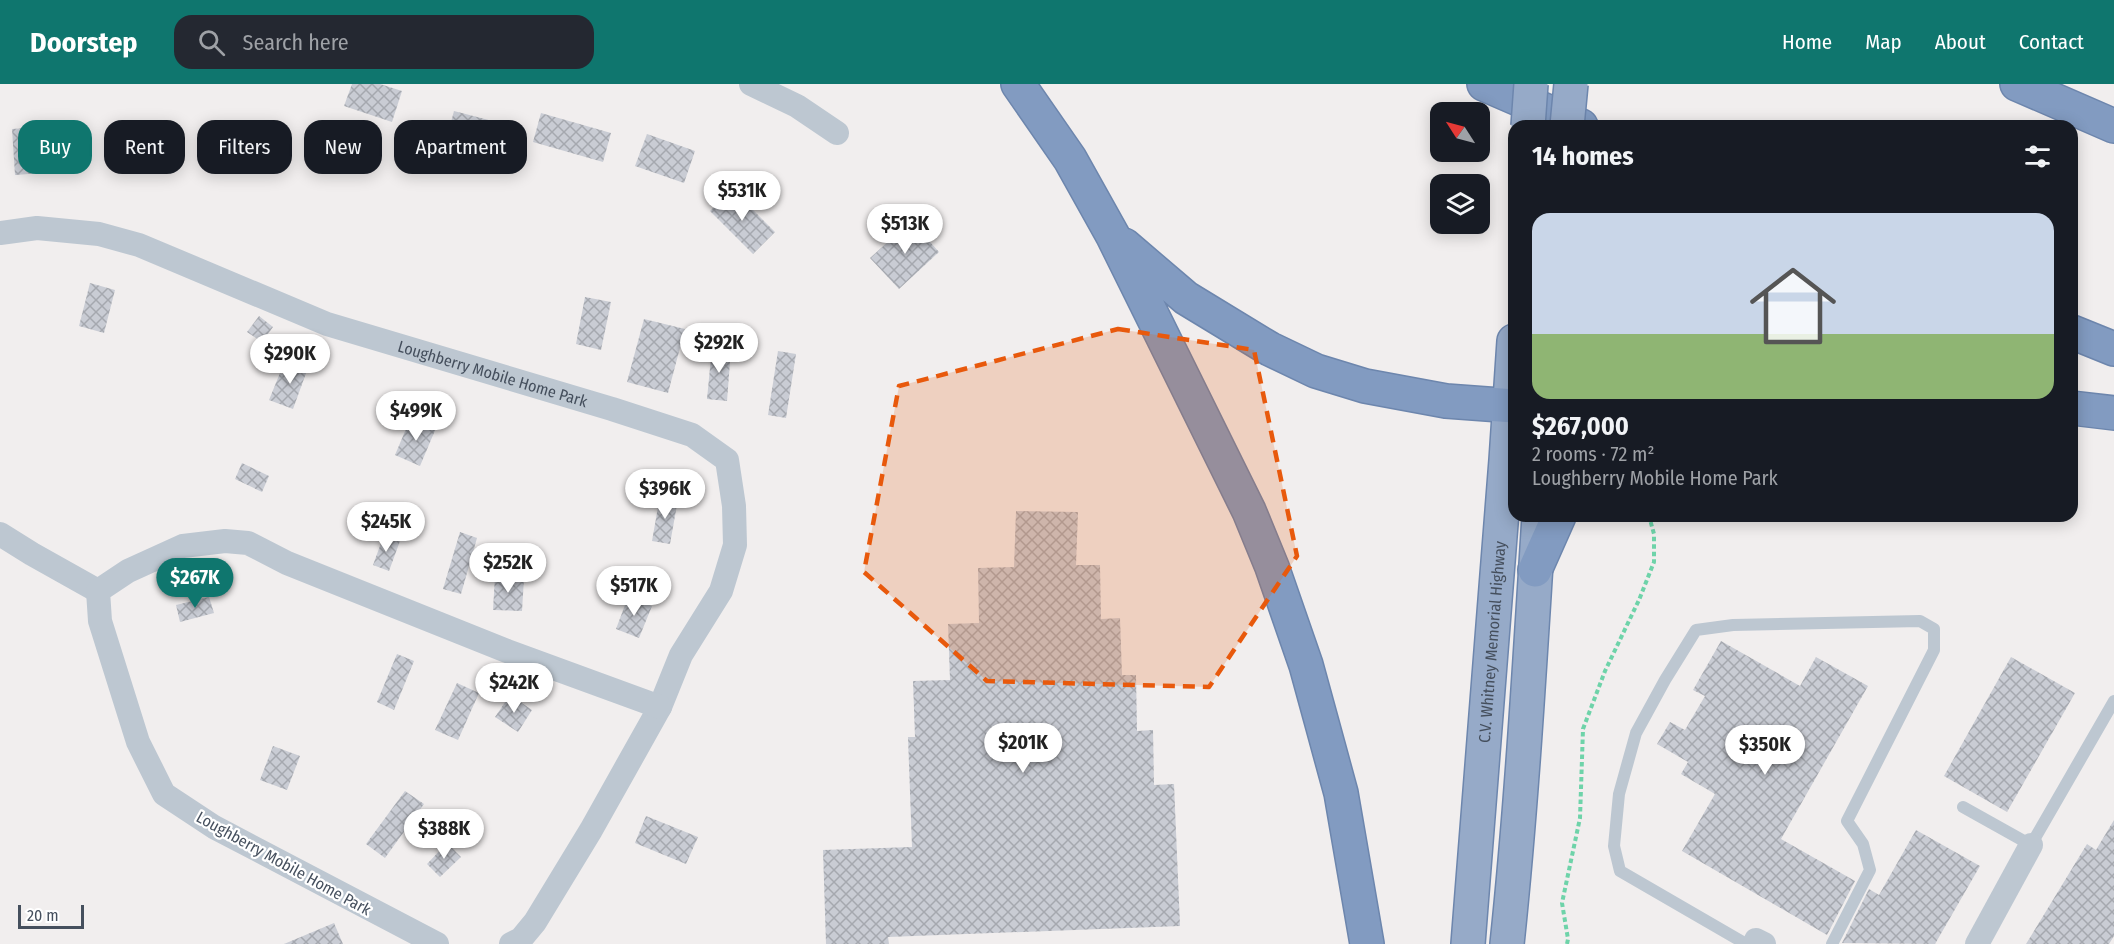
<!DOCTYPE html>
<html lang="en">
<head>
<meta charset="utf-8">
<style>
	:root { --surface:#171b24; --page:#242831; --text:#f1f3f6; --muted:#9ea1a6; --accent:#0f766e }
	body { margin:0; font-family:"Fira Sans Condensed",sans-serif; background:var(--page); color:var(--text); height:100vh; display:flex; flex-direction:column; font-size:22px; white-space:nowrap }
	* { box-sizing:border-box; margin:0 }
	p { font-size:20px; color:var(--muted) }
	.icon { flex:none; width:33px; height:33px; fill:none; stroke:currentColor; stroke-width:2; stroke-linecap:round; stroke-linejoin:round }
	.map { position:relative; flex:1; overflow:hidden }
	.details { position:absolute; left:1508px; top:36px; width:570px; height:402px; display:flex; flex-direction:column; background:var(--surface); border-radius:18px; box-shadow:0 3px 15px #0003 }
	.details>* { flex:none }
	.guide { position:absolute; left:18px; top:36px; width:570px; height:54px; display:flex; gap:12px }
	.needle { width:39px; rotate:306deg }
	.controls { position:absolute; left:1430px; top:18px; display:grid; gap:12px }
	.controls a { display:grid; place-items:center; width:60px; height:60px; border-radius:12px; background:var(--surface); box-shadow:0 3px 15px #0003; font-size:30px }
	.scale { position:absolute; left:18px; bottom:15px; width:66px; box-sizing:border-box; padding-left:6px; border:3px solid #454f5d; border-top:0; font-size:16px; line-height:21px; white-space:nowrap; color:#454f5d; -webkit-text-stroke:4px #fff; paint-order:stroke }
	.price { position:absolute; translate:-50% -51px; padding:0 14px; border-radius:21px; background:#fff; color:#222; font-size:20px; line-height:39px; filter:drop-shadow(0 2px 3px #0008) }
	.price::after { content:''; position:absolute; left:50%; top:36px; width:18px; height:14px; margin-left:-9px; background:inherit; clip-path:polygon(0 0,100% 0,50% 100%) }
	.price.selected { background:var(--accent); color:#fff }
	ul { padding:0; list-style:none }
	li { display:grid; align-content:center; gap:12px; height:318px; padding:0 24px }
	li span { display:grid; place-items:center; height:186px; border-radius:18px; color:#555 }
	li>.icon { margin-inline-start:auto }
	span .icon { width:108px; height:108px; fill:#fffc; stroke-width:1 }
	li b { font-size:26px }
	h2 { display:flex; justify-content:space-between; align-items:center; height:72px; padding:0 24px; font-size:26px }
	.pill { padding:0 21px; border-radius:18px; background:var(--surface); box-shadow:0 3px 15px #0003; font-size:21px; line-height:54px }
	.pill.selected { background:var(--accent); color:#fff }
	header { display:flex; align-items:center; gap:36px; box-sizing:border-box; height:84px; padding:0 30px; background:var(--accent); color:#fff }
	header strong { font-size:28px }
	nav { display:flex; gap:33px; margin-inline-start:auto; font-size:21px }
	.search { width:420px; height:54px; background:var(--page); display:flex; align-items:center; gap:15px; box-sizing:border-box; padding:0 21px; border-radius:18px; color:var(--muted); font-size:22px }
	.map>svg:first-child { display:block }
	.building { fill:url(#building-cross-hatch) }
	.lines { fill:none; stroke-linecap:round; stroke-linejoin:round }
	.trunk-casing { stroke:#6d86ad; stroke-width:36 }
	.motorway-casing { stroke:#6d86ad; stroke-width:36 }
	.path { stroke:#6ed3a9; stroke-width:4; stroke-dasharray:4.5 3; stroke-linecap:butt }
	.service { stroke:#bdc7d1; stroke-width:12 }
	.minor { stroke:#bdc7d1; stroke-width:24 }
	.trunk { stroke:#96aac8; stroke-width:33 }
	.motorway { stroke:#829bc1; stroke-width:33 }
	.trunk-bridge-casing { stroke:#6d86ad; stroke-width:36; stroke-linecap:butt }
	.trunk-bridge { stroke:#96aac8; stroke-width:33 }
	.marked { fill:#e8590c; fill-opacity:0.2; stroke:#e8590c; stroke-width:4.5; stroke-dasharray:12 8; stroke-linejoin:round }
	.labels { text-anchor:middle; stroke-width:4.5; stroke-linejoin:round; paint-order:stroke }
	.street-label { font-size:16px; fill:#454f5d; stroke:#fff }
</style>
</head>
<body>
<header>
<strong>Doorstep</strong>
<div class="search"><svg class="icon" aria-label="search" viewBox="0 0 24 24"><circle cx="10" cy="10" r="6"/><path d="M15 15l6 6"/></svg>Search here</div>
<nav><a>Home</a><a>Map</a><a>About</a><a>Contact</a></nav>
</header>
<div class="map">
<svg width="2114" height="860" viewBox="0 0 2114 860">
	<defs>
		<pattern id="building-cross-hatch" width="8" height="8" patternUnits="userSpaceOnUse" patternTransform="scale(1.5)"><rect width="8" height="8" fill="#c9ccd4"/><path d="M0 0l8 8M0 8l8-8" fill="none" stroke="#a5a8af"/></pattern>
	</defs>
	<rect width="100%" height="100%" fill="#f1eeee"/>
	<path class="building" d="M 352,0 L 380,0 L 402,7 L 392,38 L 344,22 Z
		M 454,27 L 504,40 L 493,84 L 466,77 L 469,63 L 446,57 Z
		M 541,29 L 611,49 L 603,78 L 533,58 Z
		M 39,43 L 42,89 L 15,91 L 12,45 Z
		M 647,50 L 695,67 L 684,99 L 635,82 Z
		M 732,105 L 775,148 L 753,170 L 710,127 Z
		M 911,137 L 939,168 L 899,205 L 870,174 Z
		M 90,199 L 115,206 L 104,249 L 79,242 Z
		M 585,213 L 611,218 L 601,266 L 576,260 Z
		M 259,232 L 273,243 L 262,258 L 247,248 Z
		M 644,235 L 685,245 L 668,309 L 627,298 Z
		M 712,263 L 731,265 L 727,317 L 707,315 Z
		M 778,267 L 796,270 L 786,334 L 768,331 Z
		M 293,274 L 309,281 L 293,325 L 269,316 L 280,289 L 286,291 Z
		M 411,333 L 436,344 L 420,382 L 395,371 Z
		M 242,379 L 269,392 L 262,408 L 235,395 Z
		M 660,412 L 678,415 L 670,460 L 652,457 Z
		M 1016,427 L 1078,428 L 1076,481 L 1100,481 L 1101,535 L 1120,534 L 1122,591 L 1136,591 L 1137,647 L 1153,646 L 1154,701 L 1174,700 L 1180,842 L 888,853 L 889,860 L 826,860 L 823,766 L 912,763 L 908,653 L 915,653 L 913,597 L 950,596 L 948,540 L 979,539 L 978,484 L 1014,483 Z
		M 460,448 L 477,454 L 461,510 L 443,505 Z
		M 384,451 L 400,457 L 389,487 L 373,481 Z
		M 495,492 L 524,494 L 522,527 L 493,526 Z
		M 209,513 L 214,529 L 180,538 L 176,521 Z
		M 628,513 L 652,522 L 639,554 L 616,545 Z
		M 1721,557 L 1800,602 L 1816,573 L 1868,602 L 1781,755 L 1855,797 L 1827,851 L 1682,767 L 1715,710 L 1681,690 L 1688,678 L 1657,660 L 1670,638 L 1685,646 L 1705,612 L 1693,606 Z
		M 397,570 L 414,577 L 394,626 L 377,618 Z
		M 2011,573 L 2075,609 L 2007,728 L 1944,692 Z
		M 457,599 L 479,609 L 458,656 L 435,646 Z
		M 510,611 L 532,626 L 518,648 L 495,633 Z
		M 273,662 L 300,672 L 287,706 L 260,696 Z
		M 405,707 L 424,720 L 385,774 L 366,760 Z
		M 646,732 L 698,753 L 686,780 L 635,759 Z
		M 2114,736 L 2114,852 L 2109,860 L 2026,860 L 2087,760 L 2096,766 Z
		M 1916,746 L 1980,782 L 1935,860 L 1842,859 L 1869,805 L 1879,811 Z
		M 447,759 L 461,773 L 440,793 L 427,780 Z
		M 334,839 L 343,860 L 284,860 Z"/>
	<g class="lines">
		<defs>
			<g id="trunk">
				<path id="s2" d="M 1468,860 L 1506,376 L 1514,257"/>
				<path d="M 1507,860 C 1522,718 1530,575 1539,432"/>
			</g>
			<path id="motorway" d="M 1018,0 L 1070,75 L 1113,152 L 1249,427 L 1272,483 L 1306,581 L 1323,643 L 1341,709 L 1367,860
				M 1484,0 L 1581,42
				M 2017,0 L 2114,42
				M 1124,161 L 1186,214 L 1270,265 L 1316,287 L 1365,302 L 1446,317 L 1514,322
				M 2072,248 L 2114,265
				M 2072,324 L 2114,329
				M 1535,486 L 1559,432"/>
		</defs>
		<use href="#trunk" class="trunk-casing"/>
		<use href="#motorway" class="motorway-casing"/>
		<path class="path" d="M 1567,860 L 1568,855 L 1562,819 L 1580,734 L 1583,645 L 1605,587 L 1639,516 L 1654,478 L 1654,450 L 1649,432"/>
		<path class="service" d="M 1963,723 L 2031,761 L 2114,617
			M 1746,860 L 1620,787 L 1614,762 L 1619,710 L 1636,649 L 1665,596 L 1696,546 L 1733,541 L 1920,537 L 1934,545 L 1934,566 L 1847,737 L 1863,760 L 1870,786 L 1832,860"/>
		<g class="minor">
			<path d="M 751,0 L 797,22 L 837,49"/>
			<path id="s1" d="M 0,149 L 37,144 L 99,150 L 139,161 L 327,240 L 612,325 L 692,351 L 727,376 L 734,422 L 735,461 L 721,507 L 681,571 L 660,623 L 591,746 L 535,838 L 521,855 L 511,860"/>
			<path d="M 0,450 L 32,470 L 98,507"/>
			<path d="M 437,860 L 214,743 L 164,710 L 138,658 L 100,537 L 98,507 L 128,487 L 183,462 L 225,457 L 248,459 L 287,479 L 507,567 L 660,623"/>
			<path d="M 1754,860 L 1756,856 L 1764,860"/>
			<path d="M 1977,860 L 2031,761"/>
		</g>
		<use href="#trunk" class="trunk"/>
		<use href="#motorway" class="motorway"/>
		<defs>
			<path id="trunk-bridge" d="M 1528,42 L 1531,0
				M 1567,42 L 1571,0"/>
		</defs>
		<use href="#trunk-bridge" class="trunk-bridge-casing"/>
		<use href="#trunk-bridge" class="trunk-bridge"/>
	</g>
	<path class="marked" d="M 1118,245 L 1254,266 L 1297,472 L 1209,603 L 987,597 L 864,488 L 899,302 Z"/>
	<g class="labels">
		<g class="street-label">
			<text dy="6" stroke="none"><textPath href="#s1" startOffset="518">Loughberry Mobile Home Park</textPath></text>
			<text dy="6" stroke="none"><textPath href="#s2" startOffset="303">C.V. Whitney Memorial Highway</textPath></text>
			<text transform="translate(284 779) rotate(29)" y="6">Loughberry Mobile Home Park</text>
		</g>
	</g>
</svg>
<div class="controls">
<a><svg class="needle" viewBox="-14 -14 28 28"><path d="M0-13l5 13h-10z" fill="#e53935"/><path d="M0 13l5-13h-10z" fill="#9ea1a6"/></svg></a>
<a><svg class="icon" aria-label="layers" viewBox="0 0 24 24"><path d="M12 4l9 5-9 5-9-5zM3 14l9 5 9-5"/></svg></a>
</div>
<div class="scale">20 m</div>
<b class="price" style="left:742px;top:138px">$531K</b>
<b class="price" style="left:905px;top:171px">$513K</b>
<b class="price" style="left:719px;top:290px">$292K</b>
<b class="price" style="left:290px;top:301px">$290K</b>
<b class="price" style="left:416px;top:358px">$499K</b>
<b class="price" style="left:665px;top:436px">$396K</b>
<b class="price" style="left:386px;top:469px">$245K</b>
<b class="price" style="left:508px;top:510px">$252K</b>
<b class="price selected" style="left:195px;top:525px">$267K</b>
<b class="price" style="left:634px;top:533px">$517K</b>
<b class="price" style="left:514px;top:630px">$242K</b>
<b class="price" style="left:1023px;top:690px">$201K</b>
<b class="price" style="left:1765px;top:692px">$350K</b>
<b class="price" style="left:444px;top:776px">$388K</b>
<div class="guide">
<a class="pill selected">Buy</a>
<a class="pill">Rent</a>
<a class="pill">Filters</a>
<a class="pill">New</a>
<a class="pill">Apartment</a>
</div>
<section class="details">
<h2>14 homes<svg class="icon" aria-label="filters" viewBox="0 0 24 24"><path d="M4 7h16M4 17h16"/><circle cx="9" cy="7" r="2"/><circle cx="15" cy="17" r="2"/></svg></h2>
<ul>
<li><span style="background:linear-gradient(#c9d6e8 65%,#8fb573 0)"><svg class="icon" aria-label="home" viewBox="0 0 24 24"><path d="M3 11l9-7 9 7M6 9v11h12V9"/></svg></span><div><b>$267,000</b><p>2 rooms · 72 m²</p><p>Loughberry Mobile Home Park</p></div></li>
</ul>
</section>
</div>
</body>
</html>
